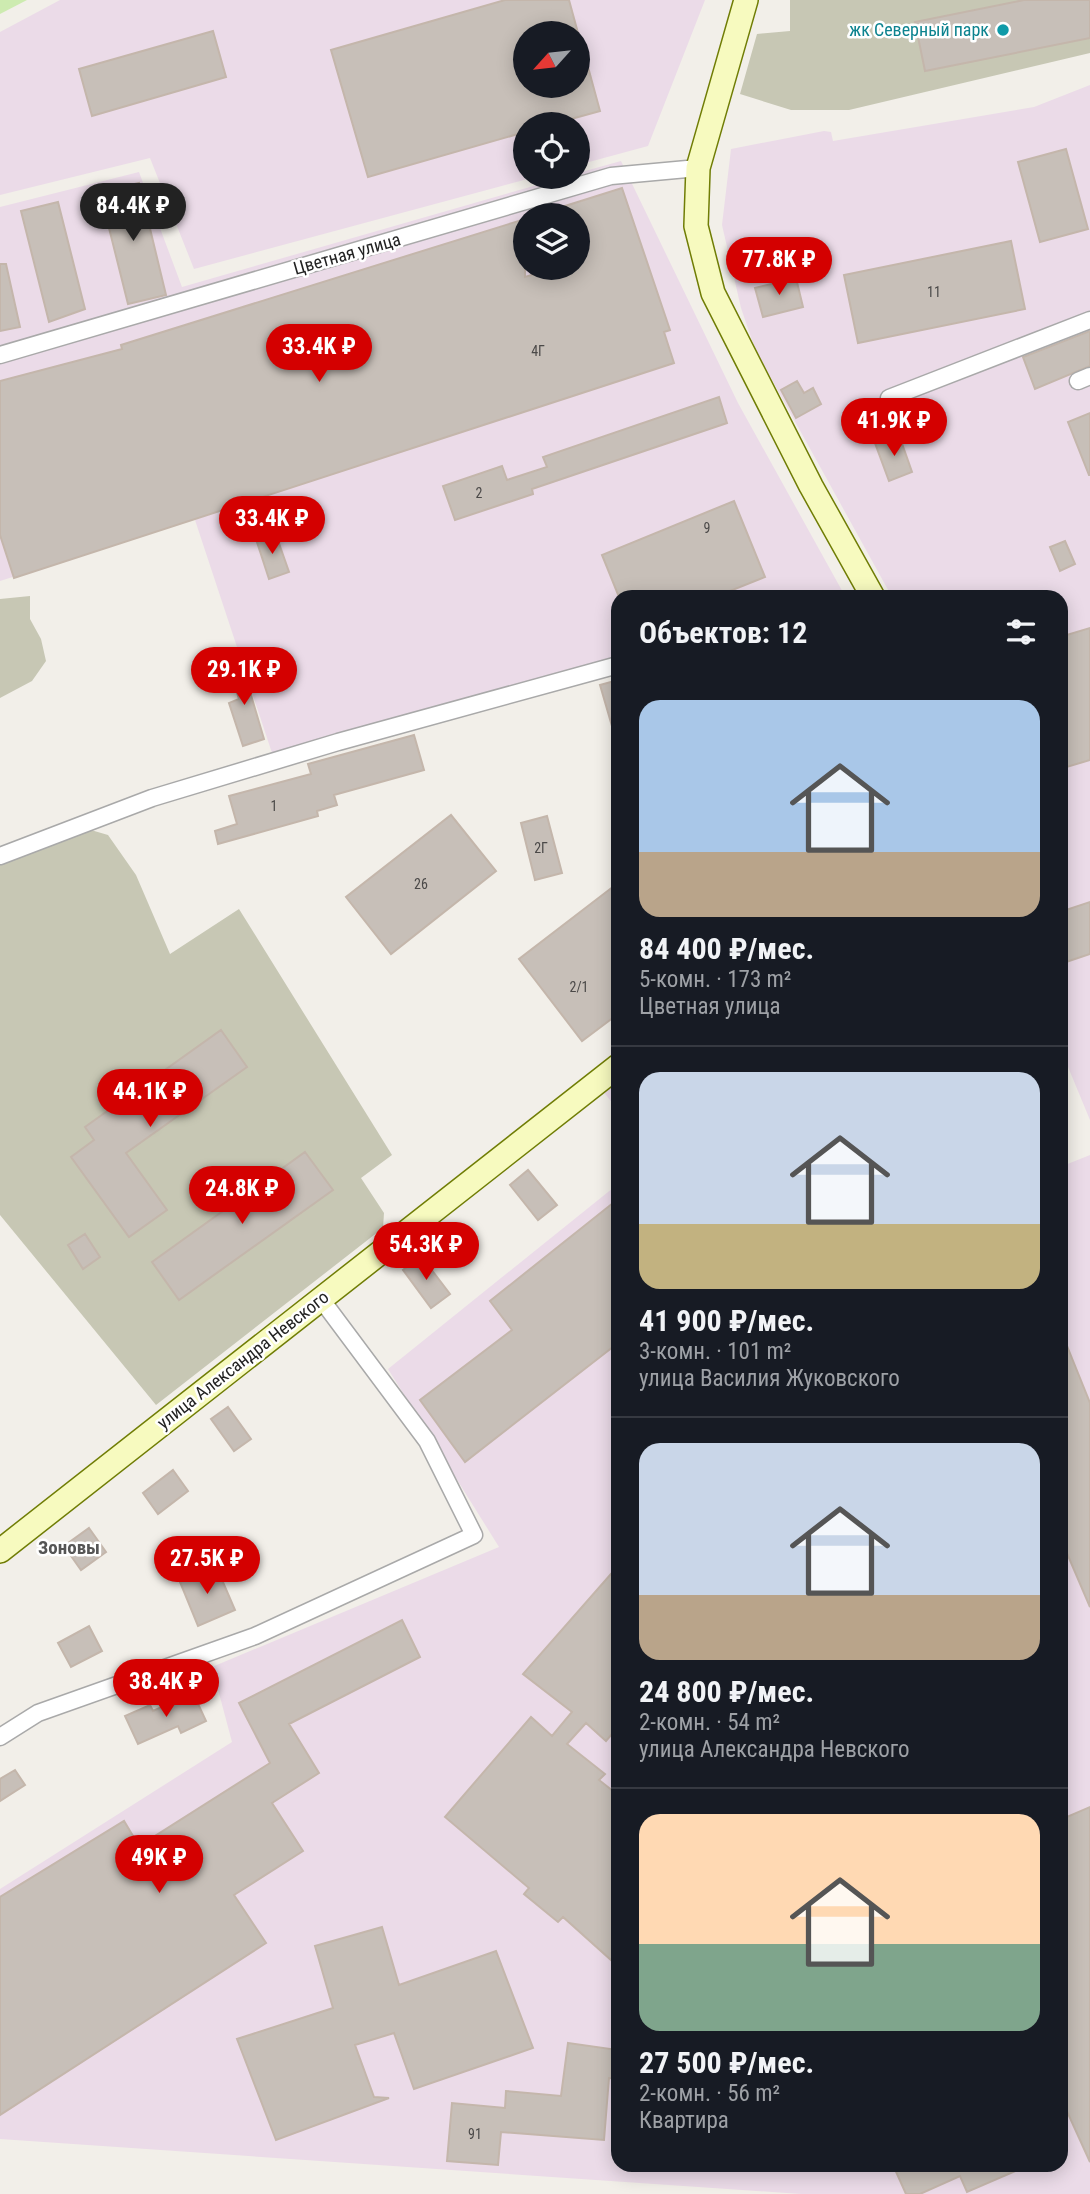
<!DOCTYPE html>
<html lang="ru">
<head>
<meta charset="utf-8">
<style>
	:root { --surface:#171b24; --page:#20242c; --text:#f1f3f6; --muted:#9ea1a6; --line:#363941; --accent:#d40000 }
	body { margin:0; font-family:"Roboto Condensed",sans-serif; background:var(--page); color:var(--text); height:100vh; display:flex; flex-direction:column; font-size:26px; white-space:nowrap }
	* { box-sizing:border-box; margin:0 }
	p { font-size:23px; color:var(--muted) }
	.icon { flex:none; width:38px; height:38px; fill:none; stroke:currentColor; stroke-width:2; stroke-linecap:round; stroke-linejoin:round }
	.map { position:relative; flex:1; overflow:hidden }
	.side { position:absolute; left:611px; top:590px; width:457px; height:1582px; display:flex; flex-direction:column; background:var(--surface); border-radius:21px; box-shadow:0 4px 18px #0003 }
	.side>* { flex:none }
	.needle { width:46px; rotate:243deg }
	.buttons { position:absolute; left:513px; top:21px; display:grid; gap:14px }
	.buttons a { display:grid; place-items:center; width:77px; height:77px; border-radius:50%; background:var(--surface); box-shadow:0 4px 18px #0003; font-size:35px }
	.price { position:absolute; translate:-50% -60px; padding:0 16px; border-radius:24px; background:var(--accent); color:#fff; font-size:23px; line-height:46px; filter:drop-shadow(0 2px 4px #0008) }
	.price::after { content:''; position:absolute; left:50%; top:42px; width:21px; height:16px; margin-left:-10px; background:inherit; clip-path:polygon(0 0,100% 0,50% 100%) }
	.price.on { background:#222; color:#fff }
	ul { padding:0; list-style:none }
	li { display:grid; align-content:center; gap:14px; height:371px; padding:0 28px }
	li+li { border-top:2px solid var(--line) }
	li span { display:grid; place-items:center; height:217px; border-radius:21px; color:#555 }
	li>.icon { margin-inline-start:auto }
	span .icon { width:126px; height:126px; fill:#fffc; stroke-width:1 }
	li b { font-size:30px }
	h2 { display:flex; justify-content:space-between; align-items:center; height:84px; padding:0 28px; font-size:30px }
	.map>svg:first-child { display:block }
	.industrial { fill:#ebdbe8; fill-rule:evenodd }
	.construction { fill:#c7c7b4 }
	.grass { fill:#cdebb0 }
	.building { fill:#c7bfb8; stroke:#c4b6ab; stroke-width:2 }
	.lines { fill:none; stroke-linecap:round; stroke-linejoin:round }
	.street-casing { stroke:#a9a9a9; stroke-width:19 }
	.secondary-casing { stroke:#707d05; stroke-width:26 }
	.street { stroke:#fff; stroke-width:16 }
	.secondary { stroke:#f7fabf; stroke-width:23 }
	.culture-dot { fill:#0f9aa8; stroke:#fff; stroke-width:2.5 }
	.labels { text-anchor:middle; stroke-width:5; stroke-linejoin:round; paint-order:stroke }
	.number-label { font-size:14px; fill:#4b4948 }
	.culture-label { font-size:18px; fill:#0d838f; stroke:#fff; text-anchor:end }
	.street-label { font-size:18px; fill:#222; stroke:#fff }
	.neighbourhood-label { font-size:19px; font-weight:bold; fill:#555; stroke:#fff }
</style>
</head>
<body>
<div class="map">
<svg width="1090" height="2194" viewBox="0 0 1090 2194">
	<rect width="100%" height="100%" fill="#f2efe9"/>
	<path class="industrial" d="M 60,0 L 705,0 L 648,146 L 578,165 L 578,124 L 525,124 L 525,177 L 535,177 L 194,269 L 150,158 L 0,195 L 0,32 ZM 525,33 L 578,33 L 578,86 L 525,86 Z
		M 1090,85 L 1090,1120 L 1061,1050 L 1060,597 L 892,597 L 755,349 L 741,308 L 722,225 L 731,149 L 824,131 L 831,132 L 833,141 L 1034,107 Z
		M 621,161 L 738,403 L 845,596 L 618,597 L 618,660 L 272,753 L 195,520 L 211,514 L 0,581 L 0,207 L 139,172 L 182,287 L 565,177 L 578,177 L 578,173 ZM 525,215 L 578,215 L 578,268 L 525,268 Z
		M 618,1078 L 618,1110 L 602,1090 Z
		M 1090,1155 L 1090,2194 L 801,2194 L 0,2139 L 0,1889 L 232,1742 L 212,1667 L 499,1547 L 388,1369 L 618,1184 L 618,2165 L 1060,2165 L 1060,1167 Z"/>
	<path class="construction" d="M 790,0 L 1090,0 L 1090,53 L 849,110 L 791,110 L 740,94 L 757,34 L 790,31 Z
		M 30,596 L 30,619 L 41,639 L 46,661 L 32,681 L 0,698 L 0,599 Z
		M 67,823 L 108,835 L 136,875 L 170,954 L 239,909 L 392,1155 L 361,1178 L 384,1213 L 383,1228 L 156,1405 L 0,1215 L 0,849 Z"/>
	<path class="grass" d="M 0,0 L 27,0 L 0,14 Z"/>
	<path class="building" d="M 505,0 L 569,0 L 578,33 L 525,33 L 525,86 L 578,86 L 578,46 L 582,45 L 600,111 L 553,124 L 525,124 L 525,132 L 368,177 L 331,50 Z
		M 1024,0 L 1090,0 L 1090,38 L 925,71 L 915,22 Z
		M 213,31 L 226,77 L 92,116 L 79,69 Z
		M 1066,149 L 1088,229 L 1040,242 L 1018,162 Z
		M 139,183 L 166,295 L 128,304 L 100,192 Z
		M 622,188 L 670,330 L 664,332 L 674,363 L 14,578 L 0,535 L 0,381 L 122,349 L 121,345 L 525,219 L 525,277 L 555,268 L 578,268 L 578,215 L 547,215 L 546,212 Z
		M 58,202 L 85,309 L 49,322 L 21,211 Z
		M 1011,241 L 1025,309 L 858,343 L 844,275 Z
		M 0,264 L 6,264 L 20,327 L 0,331 Z
		M 796,278 L 803,307 L 763,317 L 755,288 Z
		M 1090,331 L 1090,366 L 1035,389 L 1023,357 Z
		M 797,381 L 804,393 L 813,388 L 821,404 L 796,418 L 781,390 Z
		M 719,397 L 727,423 L 532,489 L 533,494 L 455,520 L 443,486 L 502,466 L 507,480 L 547,467 L 543,457 Z
		M 1090,413 L 1090,475 L 1089,475 L 1068,422 Z
		M 899,435 L 912,472 L 889,481 L 875,443 Z
		M 734,501 L 765,577 L 715,597 L 619,597 L 602,555 Z
		M 275,532 L 289,572 L 269,579 L 256,539 Z
		M 1065,541 L 1075,564 L 1060,571 L 1050,547 Z
		M 1090,628 L 1090,760 L 1060,769 L 1060,637 Z
		M 240,658 L 264,739 L 243,746 L 229,703 L 239,699 L 227,662 Z
		M 618,680 L 618,732 L 614,733 L 600,685 Z
		M 414,735 L 424,770 L 334,795 L 337,805 L 317,811 L 318,816 L 218,844 L 215,831 L 237,824 L 229,796 L 311,774 L 308,764 Z
		M 451,815 L 496,871 L 391,954 L 346,897 Z
		M 547,816 L 562,873 L 535,880 L 521,823 Z
		M 618,883 L 618,1014 L 582,1041 L 519,959 Z
		M 1090,902 L 1090,954 L 1060,964 L 1060,912 Z
		M 221,1030 L 247,1067 L 126,1153 L 167,1210 L 129,1237 L 71,1157 L 94,1140 L 85,1127 Z
		M 305,1152 L 333,1190 L 179,1300 L 152,1262 Z
		M 528,1170 L 557,1205 L 538,1220 L 510,1185 Z
		M 618,1199 L 618,1343 L 465,1462 L 420,1400 L 512,1330 L 490,1301 Z
		M 85,1234 L 100,1257 L 83,1269 L 68,1245 Z
		M 421,1256 L 450,1294 L 431,1308 L 403,1270 Z
		M 1061,1331 L 1090,1403 L 1090,1607 L 1060,1537 Z
		M 228,1407 L 251,1439 L 234,1451 L 211,1419 Z
		M 173,1470 L 188,1491 L 158,1514 L 143,1493 Z
		M 89,1528 L 106,1552 L 81,1570 L 64,1546 Z
		M 216,1566 L 235,1610 L 198,1626 L 180,1582 Z
		M 618,1566 L 618,1727 L 606,1741 L 586,1723 L 567,1744 L 605,1774 L 599,1780 L 618,1795 L 618,1953 L 611,1960 L 563,1917 L 558,1922 L 524,1894 L 529,1888 L 445,1817 L 531,1717 L 552,1736 L 572,1712 L 523,1674 Z
		M 402,1620 L 420,1657 L 289,1724 L 319,1773 L 272,1803 L 303,1851 L 234,1895 L 266,1943 L 0,2115 L 0,1897 L 124,1821 L 139,1846 L 270,1763 L 239,1703 Z
		M 89,1626 L 102,1651 L 71,1667 L 58,1643 Z
		M 193,1693 L 206,1721 L 181,1733 L 178,1726 L 138,1744 L 125,1716 L 150,1705 L 153,1711 Z
		M 15,1770 L 25,1785 L 0,1801 L 0,1779 Z
		M 1090,1807 L 1090,2162 L 1060,2096 L 1060,1820 Z
		M 382,1927 L 399,1985 L 496,1951 L 533,2048 L 414,2089 L 394,2033 L 355,2045 L 374,2097 L 389,2098 L 276,2140 L 237,2039 L 333,2008 L 315,1946 Z
		M 568,2043 L 618,2050 L 618,2079 L 609,2078 L 604,2140 L 501,2132 L 498,2165 L 447,2161 L 452,2103 L 505,2108 L 506,2091 L 561,2096 Z
		M 893,2165 L 1029,2165 L 967,2192 L 960,2176 L 920,2194 L 906,2194 Z"/>
	<g class="lines">
		<defs>
			<path id="street" d="M 0,355 L 611,176 L 698,168
				M 1078,381 L 1090,376
				M 889,398 L 1090,320
				M 0,856 L 152,798 L 338,742 L 618,665
				M 0,1737 L 38,1713 L 255,1636 L 474,1535 L 427,1441 L 321,1299"/>
			<path id="secondary" d="M 746,0 L 698,168 L 696,226 L 713,293 L 811,486 L 873,597
				M 0,1551 L 618,1066"/>
		</defs>
		<use href="#street" class="street-casing"/>
		<use href="#secondary" class="secondary-casing"/>
		<use href="#street" class="street"/>
		<use href="#secondary" class="secondary"/>
	</g>
	<circle class="culture-dot" cx="1003" cy="30" r="7"/>
	<g class="labels">
		<g class="number-label">
			<text x="934" y="297">11</text>
			<text x="538" y="356">4Г</text>
			<text x="479" y="498">2</text>
			<text x="707" y="533">9</text>
			<text x="274" y="811">1</text>
			<text x="541" y="853">2Г</text>
			<text x="421" y="889">26</text>
			<text x="579" y="992">2/1</text>
			<text x="475" y="2139">91</text>
		</g>
		<g class="culture-label">
			<text x="989" y="36">жк Северный парк</text>
		</g>
		<g class="street-label">
			<text transform="translate(347 254) rotate(-16)" y="6">Цветная улица</text>
			<text transform="translate(243 1360) rotate(-38)" y="6">улица Александра Невского</text>
		</g>
		<g class="neighbourhood-label">
			<text x="69" y="1554">Зоновы</text>
		</g>
	</g>
</svg>
<div class="buttons">
<a><svg class="needle" viewBox="-14 -14 28 28"><path d="M0-13l5 13h-10z" fill="#e53935"/><path d="M0 13l5-13h-10z" fill="#9ea1a6"/></svg></a>
<a><svg class="icon" aria-label="locate" viewBox="0 0 24 24"><circle cx="12" cy="12" r="6"/><path d="M12 2v4M12 18v4M2 12h4M18 12h4"/></svg></a>
<a><svg class="icon" aria-label="layers" viewBox="0 0 24 24"><path d="M12 4l9 5-9 5-9-5zM3 14l9 5 9-5"/></svg></a>
</div>
<b class="price on" style="left:133px;top:243px">84.4K ₽</b>
<b class="price" style="left:779px;top:297px">77.8K ₽</b>
<b class="price" style="left:319px;top:384px">33.4K ₽</b>
<b class="price" style="left:894px;top:458px">41.9K ₽</b>
<b class="price" style="left:272px;top:556px">33.4K ₽</b>
<b class="price" style="left:244px;top:707px">29.1K ₽</b>
<b class="price" style="left:150px;top:1129px">44.1K ₽</b>
<b class="price" style="left:242px;top:1226px">24.8K ₽</b>
<b class="price" style="left:426px;top:1282px">54.3K ₽</b>
<b class="price" style="left:207px;top:1596px">27.5K ₽</b>
<b class="price" style="left:166px;top:1719px">38.4K ₽</b>
<b class="price" style="left:159px;top:1895px">49K ₽</b>
<section class="side">
<h2>Объектов: 12<svg class="icon" aria-label="filters" viewBox="0 0 24 24"><path d="M4 7h16M4 17h16"/><circle cx="9" cy="7" r="2"/><circle cx="15" cy="17" r="2"/></svg></h2>
<ul>
<li><span style="background:linear-gradient(#a9c7e8 70%,#b9a48a 0)"><svg class="icon" aria-label="home" viewBox="0 0 24 24"><path d="M3 11l9-7 9 7M6 9v11h12V9"/></svg></span><div><b>84 400 ₽/мес.</b><p>5-комн. · 173 m²</p><p>Цветная улица</p></div></li>
<li><span style="background:linear-gradient(#c9d6e8 70%,#c2b280 0)"><svg class="icon" aria-label="home" viewBox="0 0 24 24"><path d="M3 11l9-7 9 7M6 9v11h12V9"/></svg></span><div><b>41 900 ₽/мес.</b><p>3-комн. · 101 m²</p><p>улица Василия Жуковского</p></div></li>
<li><span style="background:linear-gradient(#c9d6e8 70%,#b9a48a 0)"><svg class="icon" aria-label="home" viewBox="0 0 24 24"><path d="M3 11l9-7 9 7M6 9v11h12V9"/></svg></span><div><b>24 800 ₽/мес.</b><p>2-комн. · 54 m²</p><p>улица Александра Невского</p></div></li>
<li><span style="background:linear-gradient(#ffd9b3 60%,#7fa58c 0)"><svg class="icon" aria-label="home" viewBox="0 0 24 24"><path d="M3 11l9-7 9 7M6 9v11h12V9"/></svg></span><div><b>27 500 ₽/мес.</b><p>2-комн. · 56 m²</p><p>Квартира</p></div></li>
</ul>
</section>
</div>
</body>
</html>
